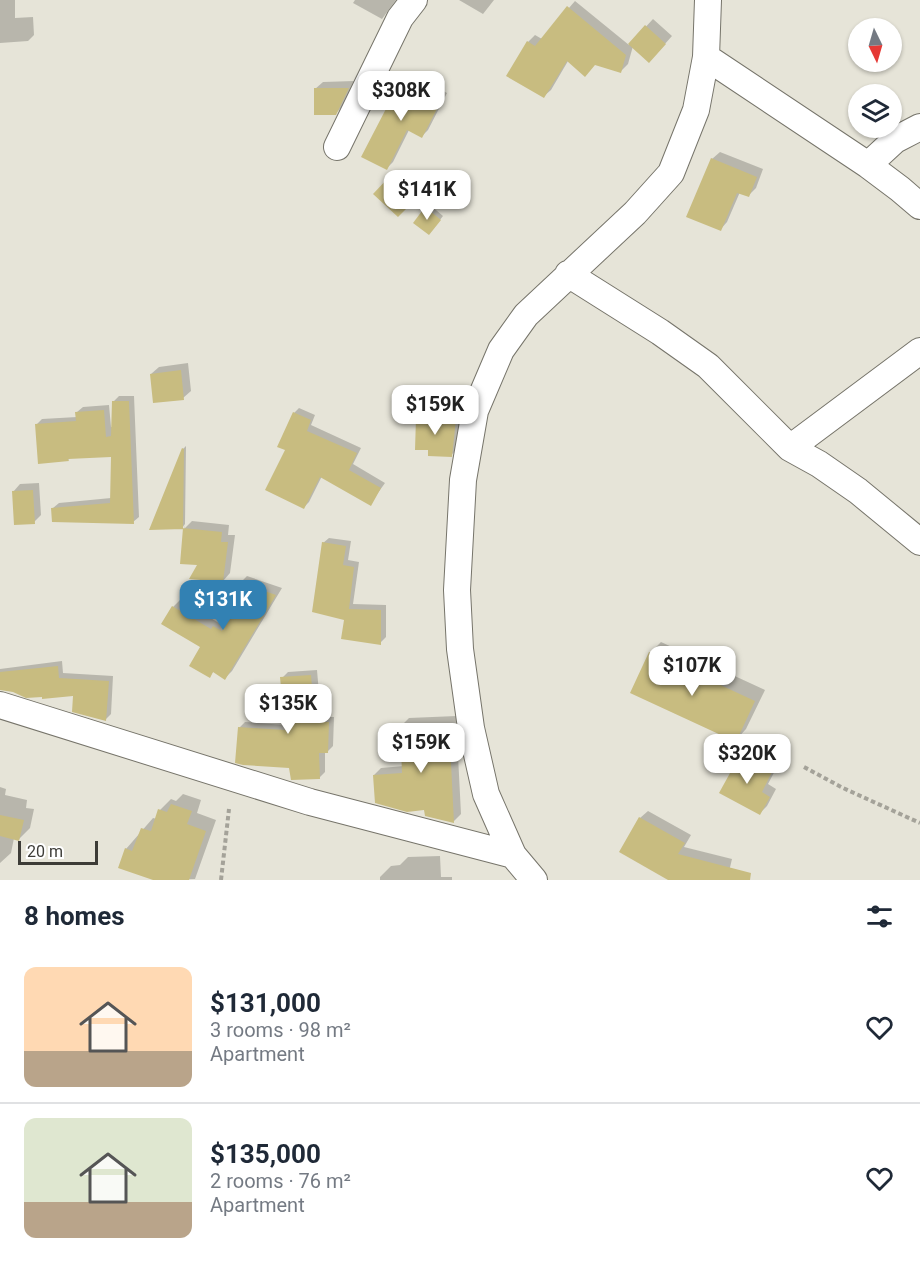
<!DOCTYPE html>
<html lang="en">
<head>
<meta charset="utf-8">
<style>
	:root { --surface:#fff; --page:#f6f6f7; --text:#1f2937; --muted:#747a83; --line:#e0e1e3; --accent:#3281b3 }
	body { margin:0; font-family:Roboto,sans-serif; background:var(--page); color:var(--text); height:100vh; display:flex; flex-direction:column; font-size:22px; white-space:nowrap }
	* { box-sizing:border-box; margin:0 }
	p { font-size:20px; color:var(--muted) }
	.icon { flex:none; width:33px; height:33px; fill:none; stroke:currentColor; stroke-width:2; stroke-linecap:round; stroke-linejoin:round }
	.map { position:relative; height:880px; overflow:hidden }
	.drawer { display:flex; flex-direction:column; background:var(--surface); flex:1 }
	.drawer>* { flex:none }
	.needle { width:39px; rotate:175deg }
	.tools { position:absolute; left:848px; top:18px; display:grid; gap:12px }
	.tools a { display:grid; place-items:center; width:54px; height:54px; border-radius:50%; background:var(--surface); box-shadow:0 2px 4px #0004; font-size:30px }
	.scale { position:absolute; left:18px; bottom:15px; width:80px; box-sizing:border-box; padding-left:6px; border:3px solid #3d3c37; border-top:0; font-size:16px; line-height:21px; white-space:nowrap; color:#3d3c37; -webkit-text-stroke:4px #fff; paint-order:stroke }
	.price { position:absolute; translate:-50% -51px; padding:0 14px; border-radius:12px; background:#fff; color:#222; font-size:20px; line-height:39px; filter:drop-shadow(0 2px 3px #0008) }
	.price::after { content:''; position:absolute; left:50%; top:36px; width:18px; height:14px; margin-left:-9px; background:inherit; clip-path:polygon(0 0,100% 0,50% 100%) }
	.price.selected { background:var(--accent); color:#fff }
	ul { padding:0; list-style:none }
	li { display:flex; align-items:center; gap:18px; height:150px; padding:0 24px }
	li+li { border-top:2px solid var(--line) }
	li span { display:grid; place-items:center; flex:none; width:168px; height:120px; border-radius:12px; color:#555 }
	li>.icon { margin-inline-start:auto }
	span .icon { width:72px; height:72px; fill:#fffc; stroke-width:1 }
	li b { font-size:26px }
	h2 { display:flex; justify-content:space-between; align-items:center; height:72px; padding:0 24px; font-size:26px }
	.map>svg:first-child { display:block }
	.shadow { fill:#0003 }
	.building { fill:#c8bc80 }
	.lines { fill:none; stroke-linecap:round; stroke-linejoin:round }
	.minor-casing { stroke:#76746a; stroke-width:28 }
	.path { stroke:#a4a299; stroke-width:4; stroke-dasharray:4.5 3; stroke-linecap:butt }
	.minor { stroke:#fff; stroke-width:26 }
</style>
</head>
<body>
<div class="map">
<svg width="920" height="880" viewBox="0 0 920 880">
	<rect width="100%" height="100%" fill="#e6e4d8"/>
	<path class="shadow" d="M 0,0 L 15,0 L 15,18 L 33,17 L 34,35 L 28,41 L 0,43 Z
		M 355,0 L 396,0 L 382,19 L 353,3 Z
		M 459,0 L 494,0 L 483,14 Z
		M 575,1 L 629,45 L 653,19 L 672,36 L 656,54 L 633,46 L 628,64 L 621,71 L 596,64 L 568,61 L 551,90 L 544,96 L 528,42 L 535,35 L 542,39 Z
		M 409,73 L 447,93 L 428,130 L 422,136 L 409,130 L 393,162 L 387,168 L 403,79 Z
		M 354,81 L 343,106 L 335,114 L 315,89 L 323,82 Z
		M 720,152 L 763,169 L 756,188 L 748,196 L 740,192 L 727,222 L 720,230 L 712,159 Z
		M 397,171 L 420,193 L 398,215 L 375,194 Z
		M 430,205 L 443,216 L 432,230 L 426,208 Z
		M 188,363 L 191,391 L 183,398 L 151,374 L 159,367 Z
		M 119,396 L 134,396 L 139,517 L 133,522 L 53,508 L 59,503 L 111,498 L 112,455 L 71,457 L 68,460 L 36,425 L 42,419 L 77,417 L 77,412 L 83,407 L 109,405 L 111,427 L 113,427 L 114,401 Z
		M 299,408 L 315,415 L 311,425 L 361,448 L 353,464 L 385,483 L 370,504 L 322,476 L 309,502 L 304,507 L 287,450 L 294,413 Z
		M 425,411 L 463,412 L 459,448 L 451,455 L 429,449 L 417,419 Z
		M 186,446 L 185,524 L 182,528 L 183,449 Z
		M 39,483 L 41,515 L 34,522 L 13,492 L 20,484 Z
		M 192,521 L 229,525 L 228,535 L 235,535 L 230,573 L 223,581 L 199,564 L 181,563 L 185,525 L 185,528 Z
		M 329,538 L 351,541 L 348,560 L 359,562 L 353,604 L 386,605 L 386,637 L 380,643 L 346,619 L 323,543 Z
		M 247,576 L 282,588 L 232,671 L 225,678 L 214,671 L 209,676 L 203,647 L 163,623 L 173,607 L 180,600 L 219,623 L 221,620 L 226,623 L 240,583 Z
		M 661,642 L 765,690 L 746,729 L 736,740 L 650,653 Z
		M 62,661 L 63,673 L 113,676 L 111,714 L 106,719 L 74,694 L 0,689 L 0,669 Z
		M 317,670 L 321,717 L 334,717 L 333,746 L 327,752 L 325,752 L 325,772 L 319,778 L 291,767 L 239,728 L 245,722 L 286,725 L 282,678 L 288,672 Z
		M 456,716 L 461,814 L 454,821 L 426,815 L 426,809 L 374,775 L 381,768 L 404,766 L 402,725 L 409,718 Z
		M 748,749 L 778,765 L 768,784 L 776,789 L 767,806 L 760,813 L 741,756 Z
		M 0,787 L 6,789 L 5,795 L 27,800 L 26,808 L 34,809 L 30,828 L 19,839 L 14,838 L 11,853 L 0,863 Z
		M 183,794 L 201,800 L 197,813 L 216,820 L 195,879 L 157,880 L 126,849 L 153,818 L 157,819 L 160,810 L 171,799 L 176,801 Z
		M 648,811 L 691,835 L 684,847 L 732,859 L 727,880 L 671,880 L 621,851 L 640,818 Z
		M 440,856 L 441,877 L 452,877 L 452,880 L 380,880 L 380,877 L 391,866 L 400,865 L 408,857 Z"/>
	<path class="building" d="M 567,6 L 626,55 L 621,73 L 595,65 L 585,77 L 567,61 L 544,98 L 506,76 L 527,41 L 535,46 Z
		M 645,25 L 666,44 L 649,63 L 628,44 Z
		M 402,78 L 442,99 L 422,138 L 407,130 L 387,170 L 361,157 Z
		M 314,88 L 349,88 L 336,115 L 314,115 Z
		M 711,158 L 757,177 L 749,197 L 737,193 L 721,231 L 686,217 Z
		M 389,177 L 414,201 L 398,217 L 373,194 Z
		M 425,207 L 441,220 L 429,235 L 413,223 Z
		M 181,370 L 184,400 L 153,403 L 150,374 Z
		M 112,401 L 129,401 L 134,524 L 52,522 L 51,508 L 110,503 L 111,457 L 68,459 L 69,461 L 38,464 L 35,424 L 76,421 L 75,412 L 104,410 L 106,437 L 111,436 Z
		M 293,412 L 311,420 L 307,431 L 357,453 L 349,470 L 381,488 L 371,506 L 320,477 L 304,509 L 265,490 L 285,450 L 277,447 Z
		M 416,418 L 456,419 L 452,457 L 428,456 L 428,450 L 415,450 Z
		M 182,448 L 184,449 L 183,529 L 149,530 Z
		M 33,490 L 35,524 L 14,525 L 12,491 Z
		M 183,528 L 222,532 L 221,542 L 228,542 L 223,582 L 189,579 L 197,565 L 180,564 Z
		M 322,542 L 346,546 L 343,565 L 354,567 L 349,609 L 381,610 L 381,645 L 341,639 L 344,620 L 312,612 Z
		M 239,582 L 276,595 L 225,680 L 213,672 L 210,678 L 189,666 L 200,647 L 161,624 L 172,606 L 211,629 L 213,626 L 222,631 Z
		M 649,652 L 755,701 L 736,742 L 630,693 Z
		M 58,666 L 59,678 L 109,681 L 106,721 L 72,712 L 73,696 L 42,699 L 42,697 L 26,698 L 13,692 L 0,690 L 0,672 Z
		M 311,675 L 315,722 L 329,722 L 328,753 L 319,753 L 320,779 L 291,780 L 289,768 L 243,765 L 235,763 L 238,727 L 285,730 L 280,677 Z
		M 449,723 L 454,823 L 425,816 L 424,810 L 407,812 L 375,803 L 373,775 L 402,773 L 400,725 Z
		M 740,755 L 772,772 L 762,792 L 770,797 L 760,815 L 719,793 Z
		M 171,804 L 192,811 L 187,824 L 206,831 L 189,880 L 153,880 L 118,868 L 125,848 L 132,851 L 141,828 L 151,831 L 158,809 L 167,812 Z
		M 0,815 L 24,820 L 19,841 L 0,836 Z
		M 639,817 L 685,843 L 678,854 L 751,873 L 750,880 L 668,880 L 619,852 Z"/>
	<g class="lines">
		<defs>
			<path id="minor" d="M 706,57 L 868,165 L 900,189 L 920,206
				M 337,147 L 400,18 L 414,0
				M 868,165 L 895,140 L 920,127
				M 568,274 L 660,332 L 708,366 L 790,448 L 819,464 L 858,491 L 920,542
				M 790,448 L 920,351
				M 0,705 L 310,802 L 513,855 L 534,880
				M 513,855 L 486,794 L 471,728 L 460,649 L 457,590 L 463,480 L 475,411 L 501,350 L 526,315 L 635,213 L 671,173 L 696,110 L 706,57 L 708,0"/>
		</defs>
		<use href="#minor" class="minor-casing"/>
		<path class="path" d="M 804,767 L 843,788 L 920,823
			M 221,880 L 229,809"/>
		<use href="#minor" class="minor"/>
	</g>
</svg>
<div class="tools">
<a><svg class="needle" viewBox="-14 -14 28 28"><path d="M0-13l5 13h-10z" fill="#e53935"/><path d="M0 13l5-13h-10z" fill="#747a83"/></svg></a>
<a><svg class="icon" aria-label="layers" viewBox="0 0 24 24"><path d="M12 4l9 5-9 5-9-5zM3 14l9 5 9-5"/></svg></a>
</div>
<div class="scale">20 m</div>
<b class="price" style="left:401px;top:122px">$308K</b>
<b class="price" style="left:427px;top:221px">$141K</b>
<b class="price" style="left:435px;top:436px">$159K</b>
<b class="price selected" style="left:223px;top:631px">$131K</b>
<b class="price" style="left:692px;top:697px">$107K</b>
<b class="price" style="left:288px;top:735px">$135K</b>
<b class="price" style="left:421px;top:774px">$159K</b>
<b class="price" style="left:747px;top:785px">$320K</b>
</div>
<section class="drawer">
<h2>8 homes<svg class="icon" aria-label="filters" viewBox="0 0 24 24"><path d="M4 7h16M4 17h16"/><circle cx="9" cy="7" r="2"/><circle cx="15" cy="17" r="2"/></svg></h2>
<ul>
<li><span style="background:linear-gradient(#ffd9b3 70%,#b9a48a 0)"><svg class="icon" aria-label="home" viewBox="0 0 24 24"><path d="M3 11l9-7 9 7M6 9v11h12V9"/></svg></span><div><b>$131,000</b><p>3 rooms · 98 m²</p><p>Apartment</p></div><svg class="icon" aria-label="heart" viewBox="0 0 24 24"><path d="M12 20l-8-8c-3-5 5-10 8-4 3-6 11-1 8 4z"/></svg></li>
<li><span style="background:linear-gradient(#dfe7d0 70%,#b9a48a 0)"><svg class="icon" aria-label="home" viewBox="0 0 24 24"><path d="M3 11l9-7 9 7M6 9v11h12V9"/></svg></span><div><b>$135,000</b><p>2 rooms · 76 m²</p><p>Apartment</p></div><svg class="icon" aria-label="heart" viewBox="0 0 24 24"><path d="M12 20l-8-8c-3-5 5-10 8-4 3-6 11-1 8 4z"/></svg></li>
</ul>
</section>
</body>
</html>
